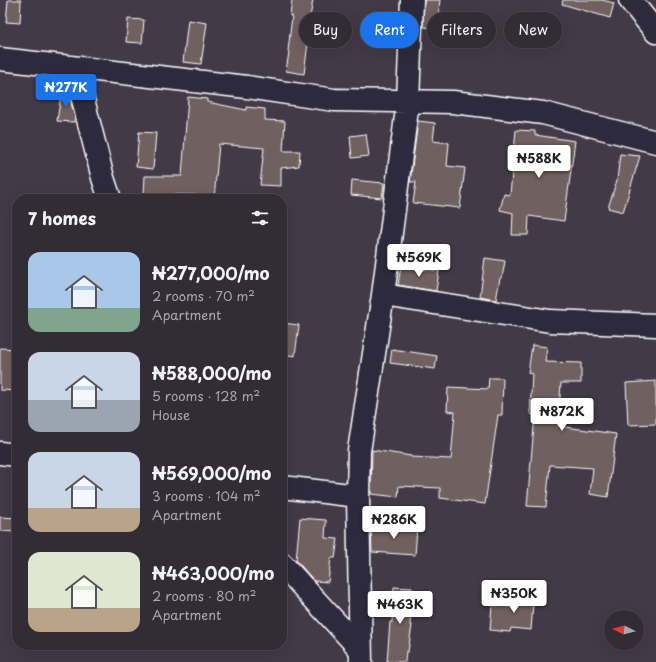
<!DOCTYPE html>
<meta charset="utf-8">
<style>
:root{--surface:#322c35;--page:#3a343d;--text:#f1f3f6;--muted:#a8a7ad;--line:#4d4850;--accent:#1a73e8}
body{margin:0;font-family:"Playpen Sans",sans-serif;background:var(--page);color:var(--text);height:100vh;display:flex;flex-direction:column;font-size:15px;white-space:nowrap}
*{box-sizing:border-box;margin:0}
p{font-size:13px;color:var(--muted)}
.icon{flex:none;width:22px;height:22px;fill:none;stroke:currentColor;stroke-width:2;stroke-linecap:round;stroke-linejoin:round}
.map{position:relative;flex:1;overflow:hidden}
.panel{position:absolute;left:12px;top:194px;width:275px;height:456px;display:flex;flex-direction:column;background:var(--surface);border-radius:16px;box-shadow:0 4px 16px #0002,0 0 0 1px var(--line)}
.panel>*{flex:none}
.hud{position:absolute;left:299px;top:12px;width:297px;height:36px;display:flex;gap:8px}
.needle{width:26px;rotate:276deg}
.buttons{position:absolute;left:604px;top:610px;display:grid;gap:8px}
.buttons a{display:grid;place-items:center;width:40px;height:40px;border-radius:50%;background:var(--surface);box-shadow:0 4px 16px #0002,0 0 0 1px var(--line);font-size:20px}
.price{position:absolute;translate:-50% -34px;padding:0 9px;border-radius:4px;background:#fff;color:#222;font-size:13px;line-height:26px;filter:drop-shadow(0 1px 2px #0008)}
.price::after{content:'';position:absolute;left:50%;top:24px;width:12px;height:9px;margin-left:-6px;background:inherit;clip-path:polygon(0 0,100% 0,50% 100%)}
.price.current{background:var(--accent);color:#fff}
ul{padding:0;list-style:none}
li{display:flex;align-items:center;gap:12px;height:100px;padding:0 16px}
li span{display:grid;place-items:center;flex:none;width:112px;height:80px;border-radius:12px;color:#555}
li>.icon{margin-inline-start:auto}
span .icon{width:48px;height:48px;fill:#fffc;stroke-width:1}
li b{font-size:17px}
h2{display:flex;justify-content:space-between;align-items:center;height:48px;padding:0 16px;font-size:17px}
.pill{padding:0 14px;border-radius:18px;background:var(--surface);box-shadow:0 4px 16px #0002,0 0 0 1px var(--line);font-size:14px;line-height:36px}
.pill.current{background:var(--accent);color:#fff}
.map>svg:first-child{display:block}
</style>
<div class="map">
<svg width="656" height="662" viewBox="0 0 656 662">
<rect width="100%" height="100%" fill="#423a47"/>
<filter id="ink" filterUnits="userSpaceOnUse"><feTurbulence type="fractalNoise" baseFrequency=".025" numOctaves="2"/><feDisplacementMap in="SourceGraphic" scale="8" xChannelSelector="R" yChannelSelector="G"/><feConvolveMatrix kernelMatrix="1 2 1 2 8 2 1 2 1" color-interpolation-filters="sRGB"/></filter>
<g filter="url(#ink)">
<path fill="#70615e" stroke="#fff" d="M8 0H21L20 23 6 22Z
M292 0H313L307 35H309L304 74 286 71 289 52 288 51 292 16H290Z
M424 0H440L437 28 423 27Z
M563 0H602L614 3 610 18 562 4Z
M128 19 144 20 142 43 126 42Z
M188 20 207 23 201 64 183 62Z
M62 88H67L75 117 74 122 57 121Z
M188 97 207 99V102L246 110V107L265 109V120L285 121 283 151H300L299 166 281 168V186L260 185 264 148 219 144 214 199H196V195L144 194 145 176H182Z
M418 121 435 123 433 141 449 143 447 166 465 168 460 208 413 203 416 182H410Z
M516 130 535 131V135L575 141 564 221 529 216 528 235H512L513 213 500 210 504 194 510 195Z
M139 132 156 133 153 169 136 167Z
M366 134 369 156 352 158 350 136Z
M620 154 640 156 623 212 608 208 617 180Z
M352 180 384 183 382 198 351 195Z
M485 258 505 261 502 278H500L496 300 480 297Z
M401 266 439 271 436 291 398 285Z
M282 323 299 325 295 356 282 354Z
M532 345 547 347 545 362 581 363V383H561L558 426 616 434 608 497 590 494 593 468 550 465 546 507 527 506 535 415 530 414 532 374 528 373Z
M0 348 17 349V391L0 390Z
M392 349 437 356 435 369 390 363Z
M489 378H503L502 415H498L485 504 440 498V488L399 486 398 497 371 494 372 450 411 456V457L451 459 455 412 447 411 448 387 488 389Z
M656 381V424L628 425 626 383Z
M0 517 17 518V532L0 531Z
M300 518 326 520 325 538 338 539 335 558H331L328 582 314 581 296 560Z
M371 525 417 528 415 555 372 552Z
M394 587 412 588 410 625H412L408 652 406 651 405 662H387L390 622H392Z
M520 590 534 591 531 630 511 628 510 632 490 630 492 605 518 607Z"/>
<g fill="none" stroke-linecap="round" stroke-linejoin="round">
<defs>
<path id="minor" d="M630 0 656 32
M0 59 247 87 334 100 453 102 543 113 656 142
M75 68 103 178 110 199
M383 295 550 321 656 325
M0 453 17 455
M282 487 358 496
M282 564 360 649
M361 662 358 496 359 451 383 295 408 101 412 0"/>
</defs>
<use href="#minor" stroke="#fff" stroke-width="25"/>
<use href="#minor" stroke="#2f2a3d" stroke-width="22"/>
</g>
</g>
</svg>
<div class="buttons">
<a><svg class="needle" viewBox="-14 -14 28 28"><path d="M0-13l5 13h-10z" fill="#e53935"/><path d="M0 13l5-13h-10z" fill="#a8a7ad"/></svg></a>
</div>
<b class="price current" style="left:66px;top:108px">₦277K</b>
<b class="price" style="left:539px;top:179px">₦588K</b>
<b class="price" style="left:419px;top:278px">₦569K</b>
<b class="price" style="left:562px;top:432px">₦872K</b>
<b class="price" style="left:394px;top:540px">₦286K</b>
<b class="price" style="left:514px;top:614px">₦350K</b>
<b class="price" style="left:400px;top:625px">₦463K</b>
<div class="hud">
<a class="pill">Buy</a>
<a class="pill current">Rent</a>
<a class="pill">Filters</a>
<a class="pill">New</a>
</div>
<section class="panel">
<h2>7 homes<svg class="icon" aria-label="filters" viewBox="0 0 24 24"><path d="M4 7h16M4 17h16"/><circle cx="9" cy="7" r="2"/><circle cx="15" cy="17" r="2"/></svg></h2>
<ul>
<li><span style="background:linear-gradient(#a9c7e8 70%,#7fa58c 0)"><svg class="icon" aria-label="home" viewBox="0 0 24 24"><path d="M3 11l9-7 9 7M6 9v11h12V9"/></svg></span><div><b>₦277,000/mo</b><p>2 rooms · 70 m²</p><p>Apartment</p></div></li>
<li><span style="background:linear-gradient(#c9d6e8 60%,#9aa5b1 0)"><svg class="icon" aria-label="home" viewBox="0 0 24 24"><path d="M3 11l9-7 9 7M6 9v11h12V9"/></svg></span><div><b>₦588,000/mo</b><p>5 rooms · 128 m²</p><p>House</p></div></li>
<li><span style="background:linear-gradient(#c9d6e8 70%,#b9a48a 0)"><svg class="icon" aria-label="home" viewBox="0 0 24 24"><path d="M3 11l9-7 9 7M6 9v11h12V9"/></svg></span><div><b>₦569,000/mo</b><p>3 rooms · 104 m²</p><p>Apartment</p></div></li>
<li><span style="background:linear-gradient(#dfe7d0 70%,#b9a48a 0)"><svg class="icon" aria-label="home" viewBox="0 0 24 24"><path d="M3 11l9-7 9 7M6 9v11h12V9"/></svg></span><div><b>₦463,000/mo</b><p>2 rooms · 80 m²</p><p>Apartment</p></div></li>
</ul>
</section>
</div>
